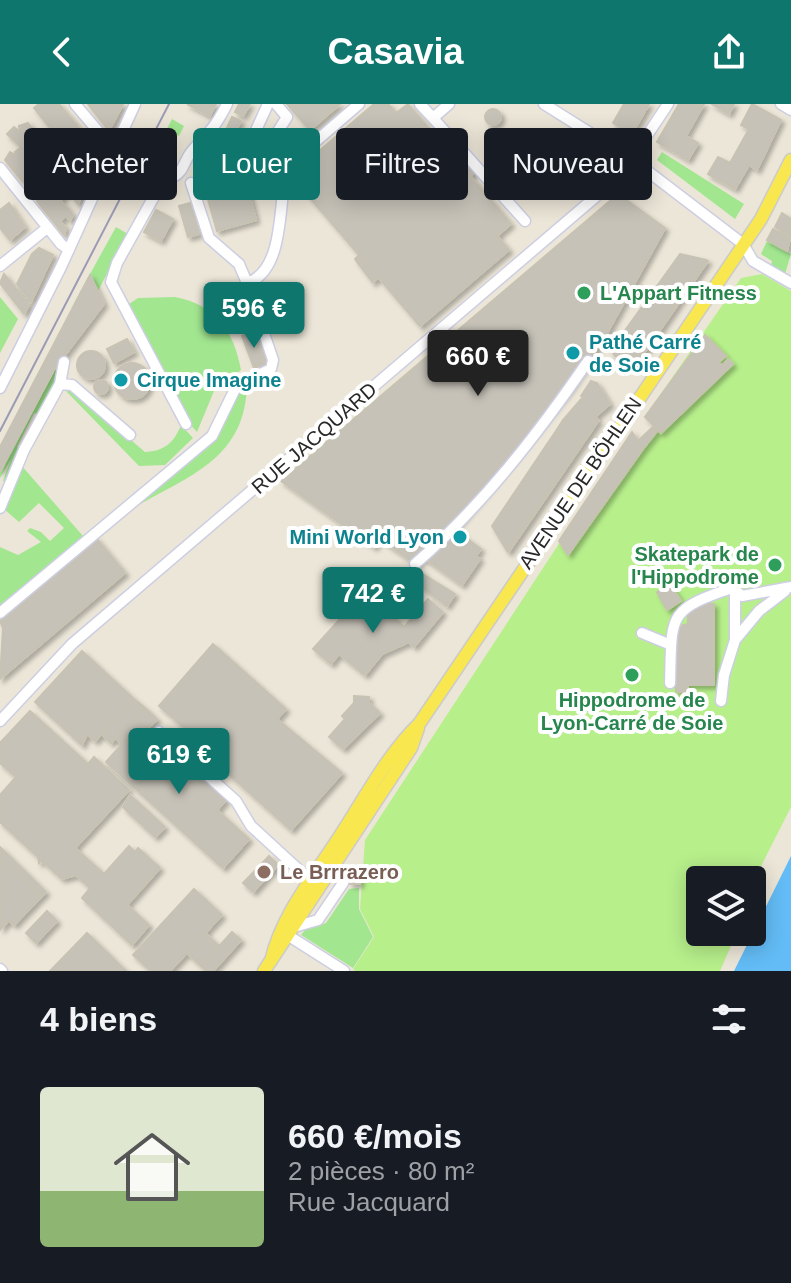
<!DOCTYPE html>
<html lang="fr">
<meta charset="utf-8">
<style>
:root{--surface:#171b24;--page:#20242c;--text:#f1f3f6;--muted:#9ea1a6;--line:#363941;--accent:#0f766e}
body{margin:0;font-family:Helvetica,sans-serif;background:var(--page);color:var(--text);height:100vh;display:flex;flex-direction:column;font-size:30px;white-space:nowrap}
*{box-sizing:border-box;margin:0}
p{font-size:26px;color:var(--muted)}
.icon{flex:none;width:44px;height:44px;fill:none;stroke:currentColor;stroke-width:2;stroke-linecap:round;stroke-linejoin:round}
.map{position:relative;height:867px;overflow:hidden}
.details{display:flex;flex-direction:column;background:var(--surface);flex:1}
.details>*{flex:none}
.top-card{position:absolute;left:24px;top:24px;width:744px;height:72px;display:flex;gap:16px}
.tools{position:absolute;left:686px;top:762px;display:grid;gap:16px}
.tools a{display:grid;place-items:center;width:80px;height:80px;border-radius:8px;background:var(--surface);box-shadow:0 4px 20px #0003;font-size:40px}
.price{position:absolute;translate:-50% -68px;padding:0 18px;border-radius:8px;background:var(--accent);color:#fff;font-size:26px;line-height:52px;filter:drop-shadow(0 2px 4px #0008)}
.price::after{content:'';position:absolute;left:50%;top:48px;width:24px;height:18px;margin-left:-12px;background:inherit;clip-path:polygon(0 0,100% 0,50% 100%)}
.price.on{background:#222;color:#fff}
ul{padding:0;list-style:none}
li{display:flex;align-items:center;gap:24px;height:200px;padding:0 40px}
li+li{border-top:2px solid var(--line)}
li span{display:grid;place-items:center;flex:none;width:224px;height:160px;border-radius:8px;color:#555}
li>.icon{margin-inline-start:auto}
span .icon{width:96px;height:96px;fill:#fffc;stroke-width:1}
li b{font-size:34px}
h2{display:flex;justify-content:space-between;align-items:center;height:96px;padding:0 40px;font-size:34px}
.pill{padding:0 28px;border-radius:8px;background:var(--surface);box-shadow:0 4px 20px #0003;font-size:28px;line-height:72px}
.pill.on{background:var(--accent);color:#fff}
header{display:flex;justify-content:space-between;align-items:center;height:104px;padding:0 40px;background:var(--accent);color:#fff;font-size:36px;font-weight:700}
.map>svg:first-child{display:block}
</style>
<header><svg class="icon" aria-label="back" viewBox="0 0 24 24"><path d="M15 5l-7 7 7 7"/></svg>Casavia<svg class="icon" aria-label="share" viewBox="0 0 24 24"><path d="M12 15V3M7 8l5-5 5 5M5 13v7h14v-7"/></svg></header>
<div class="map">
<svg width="791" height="867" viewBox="0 0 791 867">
<defs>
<filter id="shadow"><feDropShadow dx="3.5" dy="3.5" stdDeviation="2" flood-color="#0004"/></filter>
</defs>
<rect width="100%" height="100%" fill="#ece6d8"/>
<path fill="#a2e690" d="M172 15 184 22 179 32 171 29 169 34 176 38 164 63 150 58Z
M662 48 744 100 735 115 657 56Z
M116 123 128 130 98 187 90 172 69 208Z
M767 137 791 150 785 170 771 163 772 157 761 150Z
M0 193 18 215 0 249Z
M175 193C216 201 234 227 241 266L214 287 197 328 187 317 123 204 138 194Z
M62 254 60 269 39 311 34 309 17 343 21 345 9 380 3 377 11 355 0 374V368Z
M247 279C246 353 193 370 137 402L218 333 236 290Z
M72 286 145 348C164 347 174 339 181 321L193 334 165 361 139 362 66 287Z
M21 361 83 432 0 502V443L18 451 41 438 27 427 30 424 41 428 50 437 64 424 39 399 19 418 4 405Z
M359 784V805L373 833 353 864 301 831 305 826 326 819 349 785Z"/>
<path fill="#b7ef8b" d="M762 170 791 187V703L752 780V776H700V828H737L720 867H355L353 865 374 833 360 805 365 736 632 328 638 337 653 322 645 313 741 174Z"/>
<path fill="#63bcf6" d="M791 752V867H734Z"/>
<path fill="#c6c2b8" stroke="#c7c2b2" stroke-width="2" filter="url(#shadow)" d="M39 0H59L98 47 87 70 34 4Z
M88 0H123L109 27Z
M187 0H216L210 12Z
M239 0H250L243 12 235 8Z
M287 0H340L310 26Z
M374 0H388L396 9 408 0 432 29 437 25 475 68 470 72 511 120 497 132 509 146 420 222 305 88 319 76 305 59Z
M624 0H649L632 30 613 19Z
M679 0H704L686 32 698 39 688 56 657 38Z
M712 0H734L729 10Z
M752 0 781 16 757 66 749 61 735 85 708 70 718 53 730 59 749 25 741 21Z
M485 13a8 8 0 1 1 16 0a8 8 0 1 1-16 0Z
M232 13 241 17 232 34 224 30Z
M28 19 43 38 42 45 30 54 39 61 38 68 23 78 5 56 10 48 17 52 15 48 21 43 7 30 14 23 20 28 19 22Z
M527 39a8 8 0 1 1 16 0a8 8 0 1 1-16 0Z
M236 42 256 116 217 127 196 53Z
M56 56 83 89 78 100 69 88 60 96 73 111 70 117 66 112 60 117 66 124 64 131 37 97 53 84 43 73Z
M570 67a10 10 0 1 1 20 0a10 10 0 1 1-20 0Z
M618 90 665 124 606 231 570 284 454 425 481 445 476 452 480 455 462 481 424 454 417 461 380 435 374 443 281 377Z
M9 99 25 123 10 136 0 124V106Z
M190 99 199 130 188 133 179 102Z
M156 106 173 115 161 137 144 128Z
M782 109 791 115 790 131 775 123Z
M773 125 790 134 787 147 767 136Z
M39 144 53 151 31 198 17 180 32 150Z
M680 150 706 156 638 258 615 252 611 246Z
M359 151 378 173 373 179 355 155Z
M706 156 708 157 638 258 643 249Z
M4 170 29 201 24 210 0 179Z
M90 171 104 200 53 267 0 368V343Z
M253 227 266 259 254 264 242 232Z
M705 231 726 252 718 259 723 261 728 255 733 260 661 329 645 313Z
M127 235 134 248 114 259 107 245Z
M77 261a14 14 0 1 1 28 0a14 14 0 1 1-28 0Z
M114 277a18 18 0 1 1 36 0a18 18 0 1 1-36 0Z
M94 283a7 7 0 1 1 14 0a7 7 0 1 1-14 0Z
M591 277 597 279 610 300 595 313 598 316 579 341 563 316 583 293 581 292Z
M563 316 579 341 599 316 508 449 575 349 556 327Z
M654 322 658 326 643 345 638 337Z
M556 327 575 349 507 447 492 422Z
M632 328 643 345 568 451 559 437Z
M96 434 125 469 0 575 3 524 0 517Z
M413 464 455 490 447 502 408 472Z
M670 480 681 497 667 506 657 488Z
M358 495 380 514 386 507 404 523 428 495 443 508 414 543 409 538 382 550 365 571 339 550 331 560 313 545Z
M703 500H714V581H688V588H676V523L688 520V507Z
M213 540 286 605 277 615 342 669 291 726 191 636 194 632 159 602Z
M82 547 134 595 95 637 87 630 82 641 35 598Z
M354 592 369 593V599L380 609 343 645 329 633 345 615 342 612 354 599Z
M134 595 144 603 111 639 101 630Z
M144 603 157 615 148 625 141 619 122 640 115 634Z
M30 607 88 660 94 653 129 686 75 744 104 770 129 742 135 748 138 744 160 764 127 801 149 821 132 841 82 794 90 784 76 771 62 775 41 756 39 759 38 753 0 718V691L16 673 0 659V639Z
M141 619 156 632 147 642 164 658 173 648 226 696 217 706 249 735 223 764 106 658Z
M130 691 165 723 155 733 123 703Z
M0 743 46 788 41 793 0 754Z
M269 752 278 761 253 788 243 779Z
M0 754 41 793 14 821 9 816 1 825Z
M351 765 361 766 360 780H350Z
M194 785 222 811 170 867H151L133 851Z
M47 807 57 817 36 839 26 829Z
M232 828 241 836 213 867H206L201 862Z
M87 829 126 867H50Z
M205 829 219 842 201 862 187 849Z"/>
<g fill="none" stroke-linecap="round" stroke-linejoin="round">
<defs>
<path id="minor" d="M75 0 113 45 173 73C184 68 184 56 192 47 209 27 214 26 227 0
M268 0 246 48 256 54 286 41 298 51
M420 0 433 14 449 0
M544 0 633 56 743 140 753 157 791 179
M781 0 791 6
M433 14 525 117
M263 51 287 13 276 0
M0 64 61 140 69 146
M166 71 117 159 111 178 186 320
M191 79 209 134 239 160 247 179
M0 162 47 124
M60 280 72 281 130 331
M0 284 61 163 135 0
M0 404 24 346 60 280 64 258
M415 460C482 402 538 330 588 257L593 260
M0 509 212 332 237 281 271 265 273 256 247 179C285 167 279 98 286 63L359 0
M642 529 671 541
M735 536 759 507 785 487
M670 579C672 512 666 506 732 484L742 492 791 483
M721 597 724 571 735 536V488
M0 617 72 540 620 72 668 0
M159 628 236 697 251 722 311 777
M294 823 318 816 343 779 334 762
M289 832 344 867
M0 865 2 867"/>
<path id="major" d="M271 857C282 810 315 771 340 732 365 694 387 651 419 620L761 115 791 56
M264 867 411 644 418 624"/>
</defs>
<use href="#minor" stroke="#cdcee2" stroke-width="13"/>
<use href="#major" stroke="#cbcbcb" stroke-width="15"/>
<use href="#minor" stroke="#fff" stroke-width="10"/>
<use href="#major" stroke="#f9e74f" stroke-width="12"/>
<path stroke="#9b9bb4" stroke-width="2" d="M0 327 169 0"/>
</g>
<g fill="#2e9e5b" stroke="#fff" stroke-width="3">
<circle cx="584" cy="189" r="8"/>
<circle cx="775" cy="461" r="8"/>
<circle cx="632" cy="571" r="8"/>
</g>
<g fill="#0f9aa8" stroke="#fff" stroke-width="3">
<circle cx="573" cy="249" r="8"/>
<circle cx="121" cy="276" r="8"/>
<circle cx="460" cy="433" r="8"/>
</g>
<circle fill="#8d6e63" stroke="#fff" stroke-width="3" cx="264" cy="768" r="8"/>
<g text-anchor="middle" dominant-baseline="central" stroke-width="8" stroke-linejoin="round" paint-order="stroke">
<g font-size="20" font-weight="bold" fill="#27864d" stroke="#fff" text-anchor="start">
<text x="600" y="189">L'Appart Fitness</text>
<text x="759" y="450" text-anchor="end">Skatepark de<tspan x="759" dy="23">l'Hippodrome</tspan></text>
<text x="632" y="596" text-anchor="middle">Hippodrome de<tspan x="632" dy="23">Lyon-Carré de Soie</tspan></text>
</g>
<g font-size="20" font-weight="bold" fill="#0d838f" stroke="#fff" text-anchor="start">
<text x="589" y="238">Pathé Carré<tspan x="589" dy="23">de Soie</tspan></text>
<text x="137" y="276">Cirque Imagine</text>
<text x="444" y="433" text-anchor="end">Mini World Lyon</text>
</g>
<g font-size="20" fill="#282828" stroke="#fff">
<text transform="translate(314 334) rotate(-41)">RUE JACQUARD</text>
<text transform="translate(580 379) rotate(-56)">AVENUE DE BÖHLEN</text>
</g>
<g font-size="20" font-weight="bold" fill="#785e54" stroke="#fff" text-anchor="start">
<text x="280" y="768">Le Brrrazero</text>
</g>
</g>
</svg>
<div class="tools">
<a><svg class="icon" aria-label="layers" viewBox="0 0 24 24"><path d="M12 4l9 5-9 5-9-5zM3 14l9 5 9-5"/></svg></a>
</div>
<b class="price" style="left:254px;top:246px">596 €</b>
<b class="price on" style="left:478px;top:294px">660 €</b>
<b class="price" style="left:373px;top:531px">742 €</b>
<b class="price" style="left:179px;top:692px">619 €</b>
<div class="top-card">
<a class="pill">Acheter</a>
<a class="pill on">Louer</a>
<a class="pill">Filtres</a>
<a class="pill">Nouveau</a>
</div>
</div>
<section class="details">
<h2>4 biens<svg class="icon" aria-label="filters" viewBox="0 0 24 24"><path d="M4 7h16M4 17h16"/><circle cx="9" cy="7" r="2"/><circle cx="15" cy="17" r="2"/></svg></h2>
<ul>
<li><span style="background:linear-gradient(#dfe7d0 65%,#8fb573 0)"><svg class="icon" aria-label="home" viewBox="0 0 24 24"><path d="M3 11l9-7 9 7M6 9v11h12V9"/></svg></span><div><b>660 €/mois</b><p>2 pièces · 80 m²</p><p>Rue Jacquard</p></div></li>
</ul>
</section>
